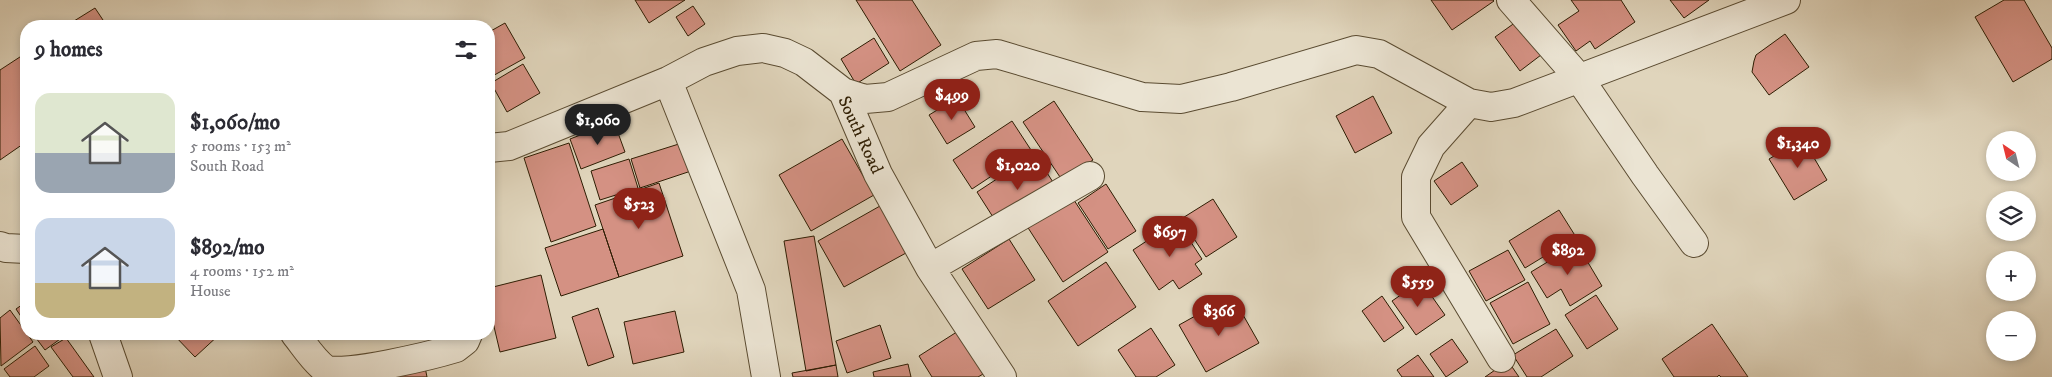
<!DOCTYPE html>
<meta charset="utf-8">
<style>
:root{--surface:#fff;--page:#f7f7f7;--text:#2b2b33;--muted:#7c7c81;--accent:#8f2418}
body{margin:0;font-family:"IM FELL DW Pica",serif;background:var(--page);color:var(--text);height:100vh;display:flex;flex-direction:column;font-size:19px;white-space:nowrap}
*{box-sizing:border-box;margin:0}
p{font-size:16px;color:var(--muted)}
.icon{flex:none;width:28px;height:28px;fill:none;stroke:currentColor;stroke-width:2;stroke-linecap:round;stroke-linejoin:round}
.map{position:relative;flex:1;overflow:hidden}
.side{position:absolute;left:20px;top:20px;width:475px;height:320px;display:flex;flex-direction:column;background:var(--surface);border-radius:20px;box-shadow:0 2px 8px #0003}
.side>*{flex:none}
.needle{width:32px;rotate:325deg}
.controls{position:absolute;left:1986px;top:131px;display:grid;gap:10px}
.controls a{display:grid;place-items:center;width:50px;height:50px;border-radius:50%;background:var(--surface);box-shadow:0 2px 8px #0003;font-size:25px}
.price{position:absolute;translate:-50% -42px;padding:0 11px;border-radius:18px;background:var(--accent);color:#fff;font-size:16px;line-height:32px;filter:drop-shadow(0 1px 2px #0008)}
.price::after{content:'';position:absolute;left:50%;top:30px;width:15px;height:11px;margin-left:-8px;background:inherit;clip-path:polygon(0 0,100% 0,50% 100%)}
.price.active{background:#222;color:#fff}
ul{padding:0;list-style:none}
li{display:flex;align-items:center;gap:15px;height:125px;padding:0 15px}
li span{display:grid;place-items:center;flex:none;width:140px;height:100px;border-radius:15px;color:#555}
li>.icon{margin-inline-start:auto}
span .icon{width:60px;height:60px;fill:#fffc;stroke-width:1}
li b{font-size:21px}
h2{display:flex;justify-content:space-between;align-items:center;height:60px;padding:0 15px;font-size:21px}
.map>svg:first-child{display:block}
</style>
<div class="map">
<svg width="2052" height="377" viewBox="0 0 2052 377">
<rect width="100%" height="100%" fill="#e0d5bc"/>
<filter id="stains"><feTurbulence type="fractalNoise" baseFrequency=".004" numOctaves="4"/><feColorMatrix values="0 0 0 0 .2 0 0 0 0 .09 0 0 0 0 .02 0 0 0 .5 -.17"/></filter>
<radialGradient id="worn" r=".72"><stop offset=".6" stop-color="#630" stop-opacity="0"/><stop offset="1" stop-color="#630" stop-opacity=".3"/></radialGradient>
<path fill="#d49183" stroke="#2e1d03" d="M635 0H685L649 23Z
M856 0H912L941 45 900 71Z
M1431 0H1493L1494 1 1452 30Z
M1571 0H1621L1635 22 1595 49 1590 41 1576 51 1558 25 1579 11Z
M1670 0H1709L1684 18Z
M2004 0H2024L2052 48V59L2013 82 1975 17Z
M693 6 705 24 688 36 676 17Z
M95 8 107 26H66Z
M1516 22 1541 55 1520 71 1495 37Z
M505 23 525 58 489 78V32Z
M1785 34 1809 67 1769 95 1752 72 1754 61 1756 55Z
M874 38 889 63 856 84 841 59Z
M26 53V142L0 160V70Z
M523 64 540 93 507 112 491 83Z
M1373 96 1392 133 1355 153 1336 116Z
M957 98 975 127 947 144 929 115Z
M1054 101 1093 160 1062 180 1023 122Z
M1012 121 1031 150 972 189 953 160Z
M614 122 625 152 581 169 570 139Z
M842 139 874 195 811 231 779 175Z
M1803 139 1827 180 1794 200 1769 159Z
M569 143 596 226 551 242 524 158Z
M682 143 691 171 640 188 631 159Z
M1035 154 1058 190 1000 228 977 192Z
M629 159 638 188 600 200 591 171Z
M1462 162 1478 186 1451 205 1434 181Z
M659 183 683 256 619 277 595 205Z
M1106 184 1136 231 1108 249 1078 203Z
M1068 191 1108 252 1063 282 1023 220Z
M1213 199 1237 237 1206 257 1181 219Z
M880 206 906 253 844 287 818 241Z
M1559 210 1576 237 1525 268 1509 241Z
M1177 221 1202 259 1195 264 1202 274 1179 289 1173 280 1159 290 1133 250Z
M603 229 619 277 561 296 545 248Z
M814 236 836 365 806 371 784 241Z
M1009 239 1035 280 988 309 962 269Z
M1577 244 1602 286 1570 306 1561 289 1547 298 1531 272Z
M1508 250 1525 280 1486 301 1469 271Z
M1106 262 1136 307 1078 346 1048 301Z
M541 275 556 338 500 352 491 314 489 315V288Z
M1421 281 1445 315 1416 335 1392 301Z
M1528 282 1550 324 1513 344 1490 303Z
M1596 295 1618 329 1587 349 1565 315Z
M1382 296 1404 328 1384 342 1362 311Z
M26 302V324L16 309Z
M1238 306 1259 343 1206 372 1179 325 1206 310 1213 321Z
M598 308 614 357 588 366 572 317Z
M10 310 33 342 1 366 0 318Z
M675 311 684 352 633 364 624 322Z
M1712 324 1748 377H1721L1719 375 1717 377H1674L1662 359Z
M880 325 891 358 847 373 836 341Z
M963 328 990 370 978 377H932L919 356Z
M1151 328 1175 365 1156 377H1136L1118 350Z
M1556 329 1573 356 1541 377H1527L1513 355Z
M33 334H67L45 350Z
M173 334H220L195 357Z
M66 338 94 377H73L51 347Z
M1452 339 1468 362 1446 377 1430 354Z
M35 346 49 366 34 377H10L4 369Z
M1418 355 1434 377H1402L1397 370Z
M1508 361 1519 377H1485Z
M908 364 911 377H874L873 372Z
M836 365 838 377H793L792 373Z
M425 367 427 377H385Z"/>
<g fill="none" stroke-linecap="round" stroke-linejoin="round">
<defs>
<path id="minor" d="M1511 0 1579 78 1645 175 1694 243
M668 81 751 290 766 377
M843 92 865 99 888 97 976 56 997 54 1142 97 1181 99 1231 87 1356 50 1379 54 1469 103 1491 107 1514 103 1786 0
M1469 103 1431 146 1416 177V217L1501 358
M489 148 509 146 668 81 704 62 737 51 763 48 785 53 804 62 843 92 878 174 930 268 1002 377
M0 246 6 248 26 249
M930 268 1090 176
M103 334 118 377
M295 334C304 345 313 360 325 369 343 377 433 355 456 348L465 341 468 334"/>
</defs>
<use href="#minor" stroke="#5a4b31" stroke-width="30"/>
<use href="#minor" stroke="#ebe4d3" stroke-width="28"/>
</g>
<g text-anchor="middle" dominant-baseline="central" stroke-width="5" stroke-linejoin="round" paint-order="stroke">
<g font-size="18" fill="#2e1d03" stroke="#ebe4d3">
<text transform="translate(860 135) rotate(65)">South Road</text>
</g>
</g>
<rect width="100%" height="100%" filter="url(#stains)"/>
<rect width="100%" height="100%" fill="url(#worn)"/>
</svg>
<div class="controls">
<a><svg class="needle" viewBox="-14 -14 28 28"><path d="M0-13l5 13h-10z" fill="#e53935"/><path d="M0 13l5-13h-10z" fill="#7c7c81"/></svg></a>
<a><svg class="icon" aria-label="layers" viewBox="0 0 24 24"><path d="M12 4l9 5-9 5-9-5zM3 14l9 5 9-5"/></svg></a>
<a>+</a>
<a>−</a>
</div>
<b class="price" style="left:952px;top:121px">$499</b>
<b class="price active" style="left:598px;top:146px">$1,060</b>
<b class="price" style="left:1798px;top:169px">$1,340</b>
<b class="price" style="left:1018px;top:191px">$1,020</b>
<b class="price" style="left:639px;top:230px">$523</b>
<b class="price" style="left:1170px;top:258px">$697</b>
<b class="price" style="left:1568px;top:276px">$892</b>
<b class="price" style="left:1418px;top:308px">$559</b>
<b class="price" style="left:1219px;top:337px">$366</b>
<section class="side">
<h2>9 homes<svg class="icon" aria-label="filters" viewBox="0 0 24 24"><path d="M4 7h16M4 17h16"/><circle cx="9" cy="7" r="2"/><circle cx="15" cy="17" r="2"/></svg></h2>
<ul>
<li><span style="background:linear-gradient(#dfe7d0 60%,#9aa5b1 0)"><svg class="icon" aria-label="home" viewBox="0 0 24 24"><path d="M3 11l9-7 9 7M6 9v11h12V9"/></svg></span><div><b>$1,060/mo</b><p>5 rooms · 153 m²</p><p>South Road</p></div></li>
<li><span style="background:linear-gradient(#c9d6e8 65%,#c2b280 0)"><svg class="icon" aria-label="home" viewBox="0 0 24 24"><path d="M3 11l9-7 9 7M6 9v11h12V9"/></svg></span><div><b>$892/mo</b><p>4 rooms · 152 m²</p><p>House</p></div></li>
</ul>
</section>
</div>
